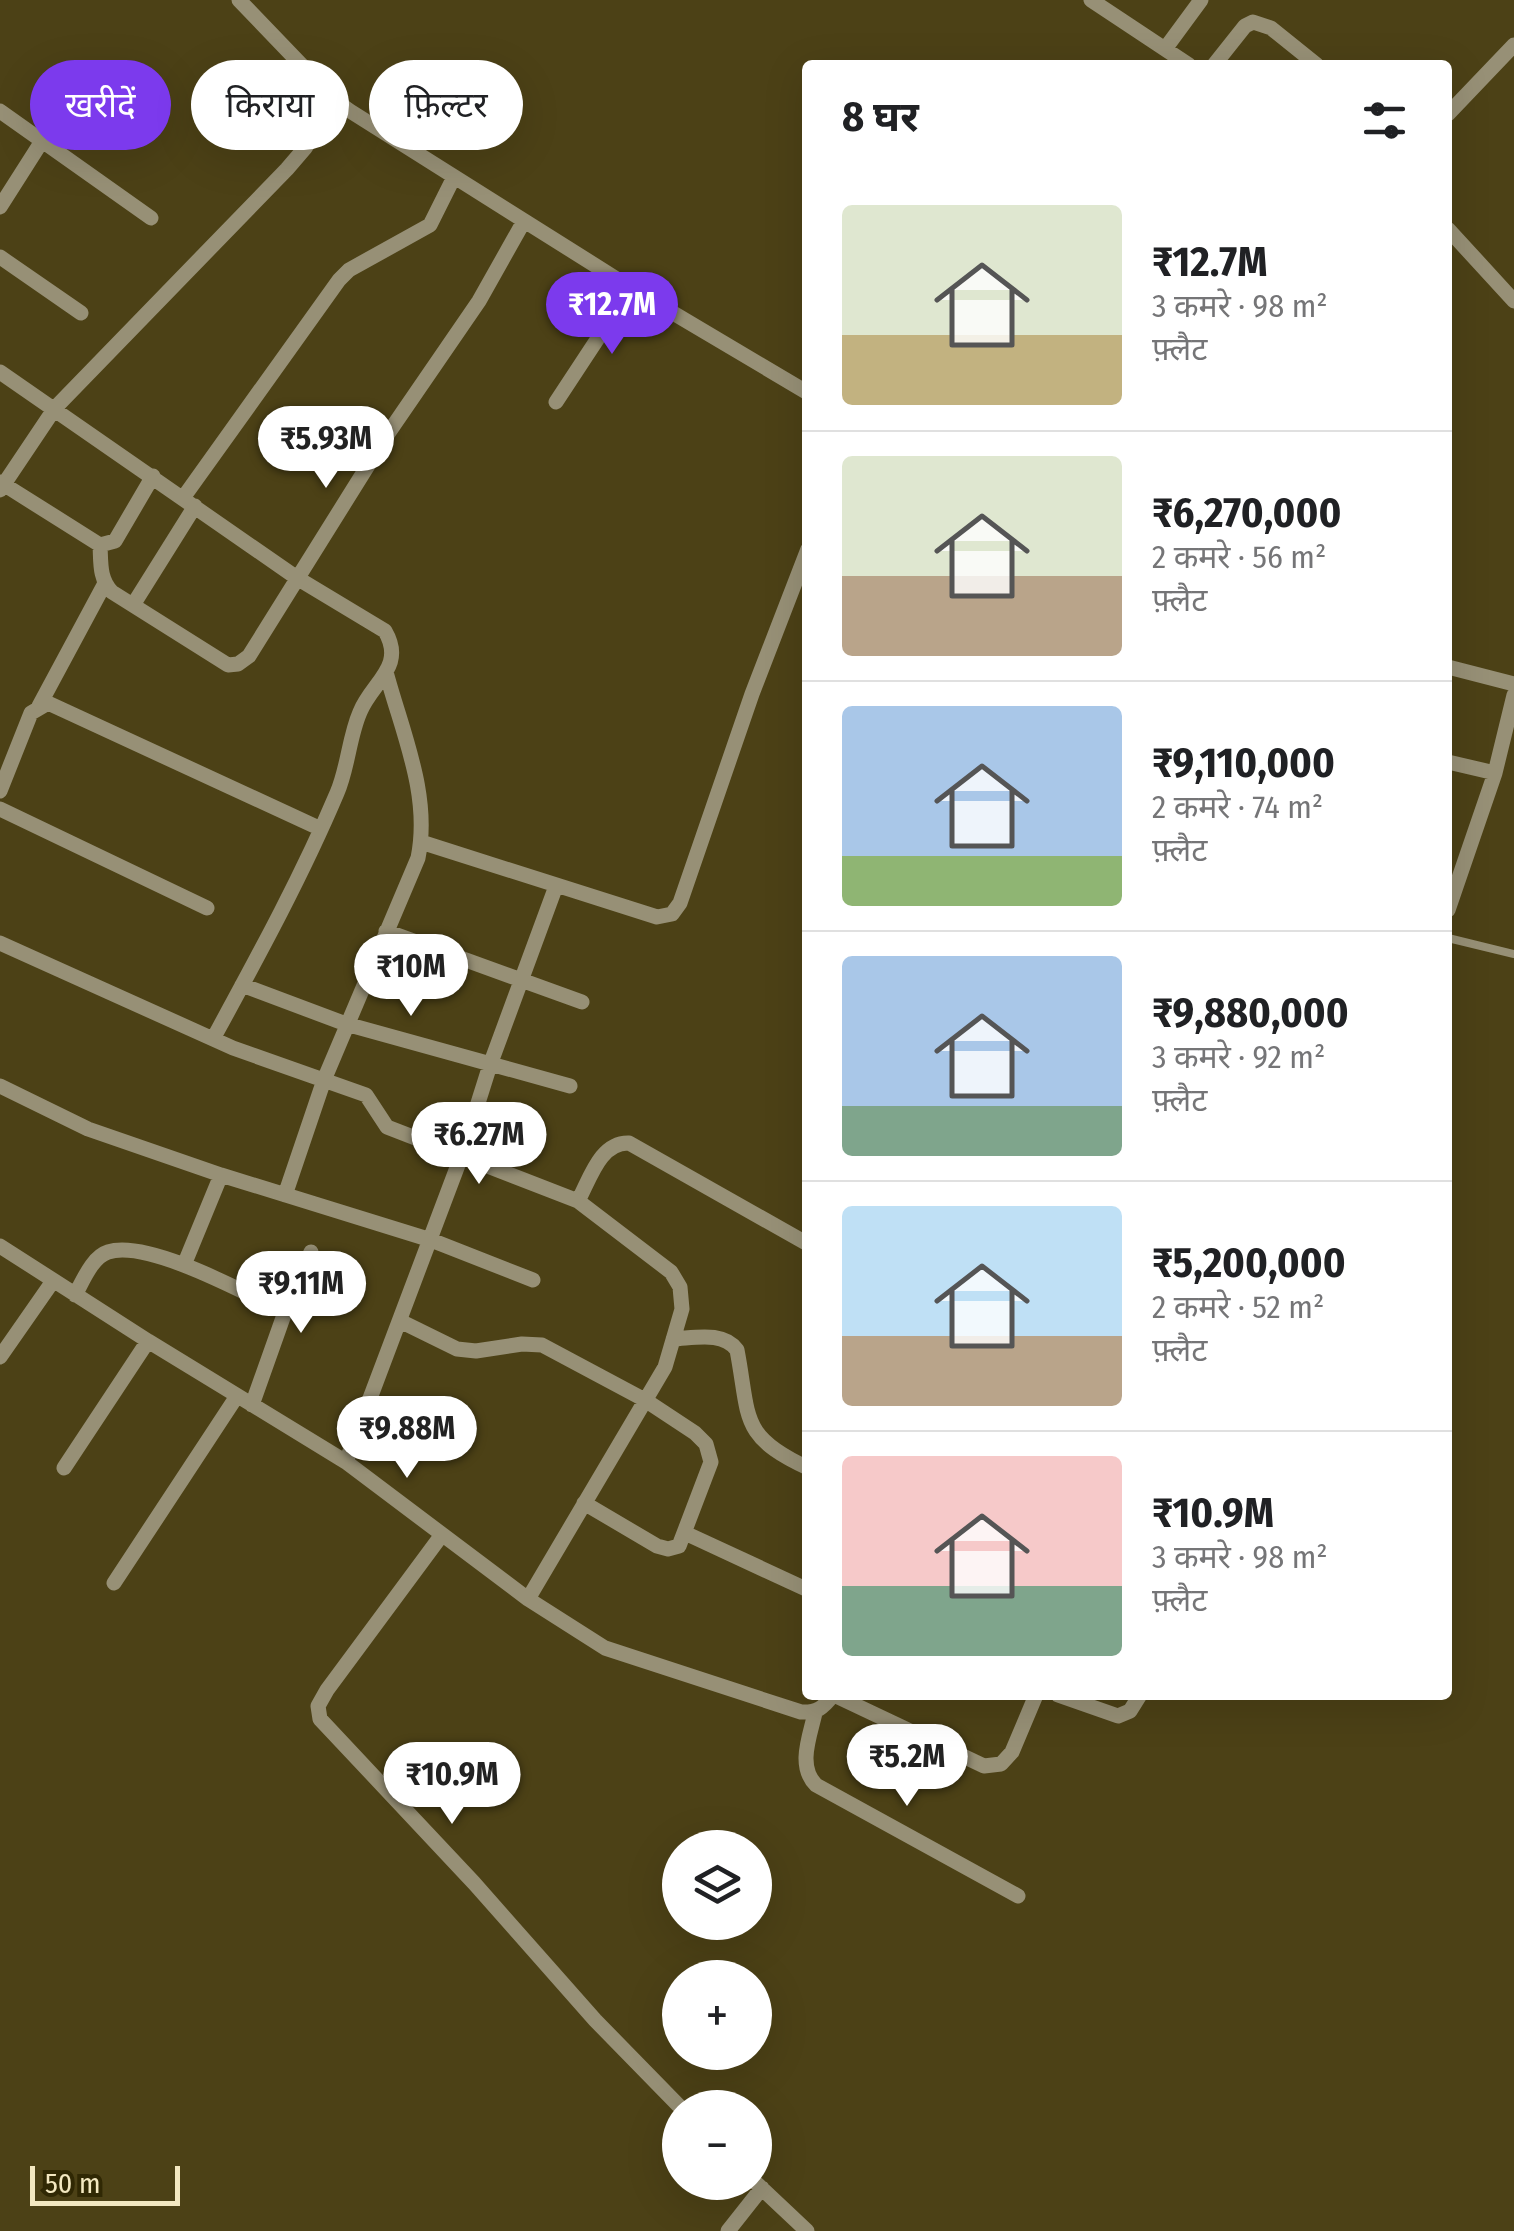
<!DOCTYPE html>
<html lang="hi">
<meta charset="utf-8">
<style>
:root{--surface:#fff;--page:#f6f6f6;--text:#202124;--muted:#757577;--line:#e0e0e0;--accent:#7c3aed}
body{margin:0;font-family:"Fira Sans Condensed","Noto Sans Devanagari",sans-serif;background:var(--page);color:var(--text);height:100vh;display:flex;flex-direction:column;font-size:38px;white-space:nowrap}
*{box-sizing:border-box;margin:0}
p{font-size:32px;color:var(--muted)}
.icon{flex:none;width:55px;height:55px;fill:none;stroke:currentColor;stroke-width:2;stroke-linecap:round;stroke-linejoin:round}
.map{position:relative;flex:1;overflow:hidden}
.side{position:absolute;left:802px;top:60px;width:650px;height:1640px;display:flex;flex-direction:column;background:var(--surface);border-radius:10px;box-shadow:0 10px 40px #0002}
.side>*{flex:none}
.guide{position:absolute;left:30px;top:60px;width:622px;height:90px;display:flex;gap:20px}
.tools{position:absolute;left:662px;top:1830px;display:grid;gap:20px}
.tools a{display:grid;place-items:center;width:110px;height:110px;border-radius:50%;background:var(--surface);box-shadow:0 10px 40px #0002;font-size:50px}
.scale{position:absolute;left:30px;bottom:25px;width:150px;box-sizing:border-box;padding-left:10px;border:5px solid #f3e8c1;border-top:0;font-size:28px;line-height:35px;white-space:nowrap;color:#f3e8c1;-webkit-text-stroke:8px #302804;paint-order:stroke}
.price{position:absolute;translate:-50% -85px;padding:0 22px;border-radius:35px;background:#fff;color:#222;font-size:32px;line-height:65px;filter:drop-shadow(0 2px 5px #0008)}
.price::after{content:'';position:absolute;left:50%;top:60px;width:30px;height:22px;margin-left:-15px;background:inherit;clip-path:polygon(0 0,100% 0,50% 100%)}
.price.current{background:var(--accent);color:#fff}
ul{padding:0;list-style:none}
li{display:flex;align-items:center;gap:30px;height:250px;padding:0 40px}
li+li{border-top:2px solid var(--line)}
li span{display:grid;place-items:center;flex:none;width:280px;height:200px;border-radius:10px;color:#555}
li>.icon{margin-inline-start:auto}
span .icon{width:120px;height:120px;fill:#fffc;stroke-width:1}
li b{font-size:42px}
h2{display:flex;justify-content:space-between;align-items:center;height:120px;padding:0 40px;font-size:42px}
.pill{padding:0 35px;border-radius:45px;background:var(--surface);box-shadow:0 10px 40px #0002;font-size:35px;line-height:90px}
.pill.current{background:var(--accent);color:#fff}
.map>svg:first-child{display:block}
</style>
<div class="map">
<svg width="1514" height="2231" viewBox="0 0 1514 2231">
<rect width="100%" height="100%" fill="#4c4116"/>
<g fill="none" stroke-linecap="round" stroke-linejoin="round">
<path stroke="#979076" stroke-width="8" d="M1448 938 1514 954"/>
<path stroke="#979076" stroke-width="15" d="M239 0 336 101 350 111 631 288 808 393
M1091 0 1189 65
M1165 49 1201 0
M1214 65 1245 26 1253 22 1271 28 1317 65
M0 111 151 218
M1448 114 1514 45
M0 207 42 141
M1448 229 1514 301
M0 257 81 313
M0 372 297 578 385 631C406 667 372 682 360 712 349 737 348 768 337 793 301 878 257 958 213 1039
M556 402 631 288
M0 482 100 545 115 541 153 476
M0 490 55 408 287 169 305 148 336 101
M183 498 339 280 349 270 430 225 454 177
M100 545C101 562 99 579 112 592L228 665 238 664 249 656 387 435 479 301 524 221
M133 605 195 506
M1448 667 1514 684
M39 706 104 585
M1448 762 1495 773
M0 791 31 713 48 703 321 829
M0 809 207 908
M421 842 657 917 672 914 680 903 752 694 808 549
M1448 910 1495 773 1514 695
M386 931 582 1002
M0 943 233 1048 366 1095 387 1127 578 1201 671 1272 680 1287 682 1309 665 1367 528 1599
M242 985 346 1024 570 1086
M0 1086 88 1129 221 1175 431 1240 533 1280
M285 1195 324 1080 418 858C431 795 402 732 386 672
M578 1201C590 1179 600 1142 629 1143L806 1243
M0 1246 148 1341 346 1462 528 1599 605 1648 801 1712C817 1713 823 1708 833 1695
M184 1265 221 1175
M75 1295C83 1281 92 1257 108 1252 148 1239 247 1294 285 1312
M400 1321 457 1349 476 1351 522 1344 542 1345 645 1400 695 1433 706 1444 711 1462 679 1546 668 1549 657 1546 584 1503
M673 1339C695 1338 723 1331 737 1350 750 1418 739 1436 808 1468
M0 1357 53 1281
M252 1405 285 1312 311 1252
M346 1462 461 1157 490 1065 556 886
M64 1468 148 1341
M685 1533 808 1590
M441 1536 327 1690 318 1706 320 1719 474 1883 595 2020 681 2108
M114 1583 237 1396
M834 1695 984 1766 1001 1764 1012 1752 1036 1695
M1058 1695 1118 1716 1130 1711 1140 1695
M815 1713C810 1736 797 1766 816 1785L1018 1896
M755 2182 807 2231
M728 2231 762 2188"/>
</g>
</svg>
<div class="tools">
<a><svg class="icon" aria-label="layers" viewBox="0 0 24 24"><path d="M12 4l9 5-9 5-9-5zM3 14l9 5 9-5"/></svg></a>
<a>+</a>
<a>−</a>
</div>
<div class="scale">50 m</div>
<b class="price current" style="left:612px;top:357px">₹12.7M</b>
<b class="price" style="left:326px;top:491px">₹5.93M</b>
<b class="price" style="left:411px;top:1019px">₹10M</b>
<b class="price" style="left:479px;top:1187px">₹6.27M</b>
<b class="price" style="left:301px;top:1336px">₹9.11M</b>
<b class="price" style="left:407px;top:1481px">₹9.88M</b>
<b class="price" style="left:907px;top:1809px">₹5.2M</b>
<b class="price" style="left:452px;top:1827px">₹10.9M</b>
<div class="guide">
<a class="pill current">खरीदें</a>
<a class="pill">किराया</a>
<a class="pill">फ़िल्टर</a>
</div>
<section class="side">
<h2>8 घर<svg class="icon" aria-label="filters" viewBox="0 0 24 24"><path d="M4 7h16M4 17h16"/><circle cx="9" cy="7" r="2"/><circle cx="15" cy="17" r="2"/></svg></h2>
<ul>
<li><span style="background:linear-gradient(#dfe7d0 65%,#c2b280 0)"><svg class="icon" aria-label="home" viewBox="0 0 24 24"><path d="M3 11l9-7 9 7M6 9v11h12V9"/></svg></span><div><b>₹12.7M</b><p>3 कमरे · 98 m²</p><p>फ़्लैट</p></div></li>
<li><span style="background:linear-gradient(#dfe7d0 60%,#b9a48a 0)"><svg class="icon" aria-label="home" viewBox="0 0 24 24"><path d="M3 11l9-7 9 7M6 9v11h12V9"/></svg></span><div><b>₹6,270,000</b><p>2 कमरे · 56 m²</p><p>फ़्लैट</p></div></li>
<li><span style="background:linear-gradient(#a9c7e8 75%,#8fb573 0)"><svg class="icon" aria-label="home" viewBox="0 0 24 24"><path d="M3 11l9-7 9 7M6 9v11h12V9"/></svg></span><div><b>₹9,110,000</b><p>2 कमरे · 74 m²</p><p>फ़्लैट</p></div></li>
<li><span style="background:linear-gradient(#a9c7e8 75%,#7fa58c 0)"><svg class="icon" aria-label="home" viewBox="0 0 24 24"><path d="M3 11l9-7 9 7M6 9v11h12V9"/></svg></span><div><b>₹9,880,000</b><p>3 कमरे · 92 m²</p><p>फ़्लैट</p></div></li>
<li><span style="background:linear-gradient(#bfe0f5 65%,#b9a48a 0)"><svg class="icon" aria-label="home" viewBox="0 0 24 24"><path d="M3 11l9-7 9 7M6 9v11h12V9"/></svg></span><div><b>₹5,200,000</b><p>2 कमरे · 52 m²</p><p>फ़्लैट</p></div></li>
<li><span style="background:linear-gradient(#f6c9c9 65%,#7fa58c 0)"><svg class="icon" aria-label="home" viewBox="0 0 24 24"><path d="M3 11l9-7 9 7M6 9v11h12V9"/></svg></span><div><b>₹10.9M</b><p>3 कमरे · 98 m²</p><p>फ़्लैट</p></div></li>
</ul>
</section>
</div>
